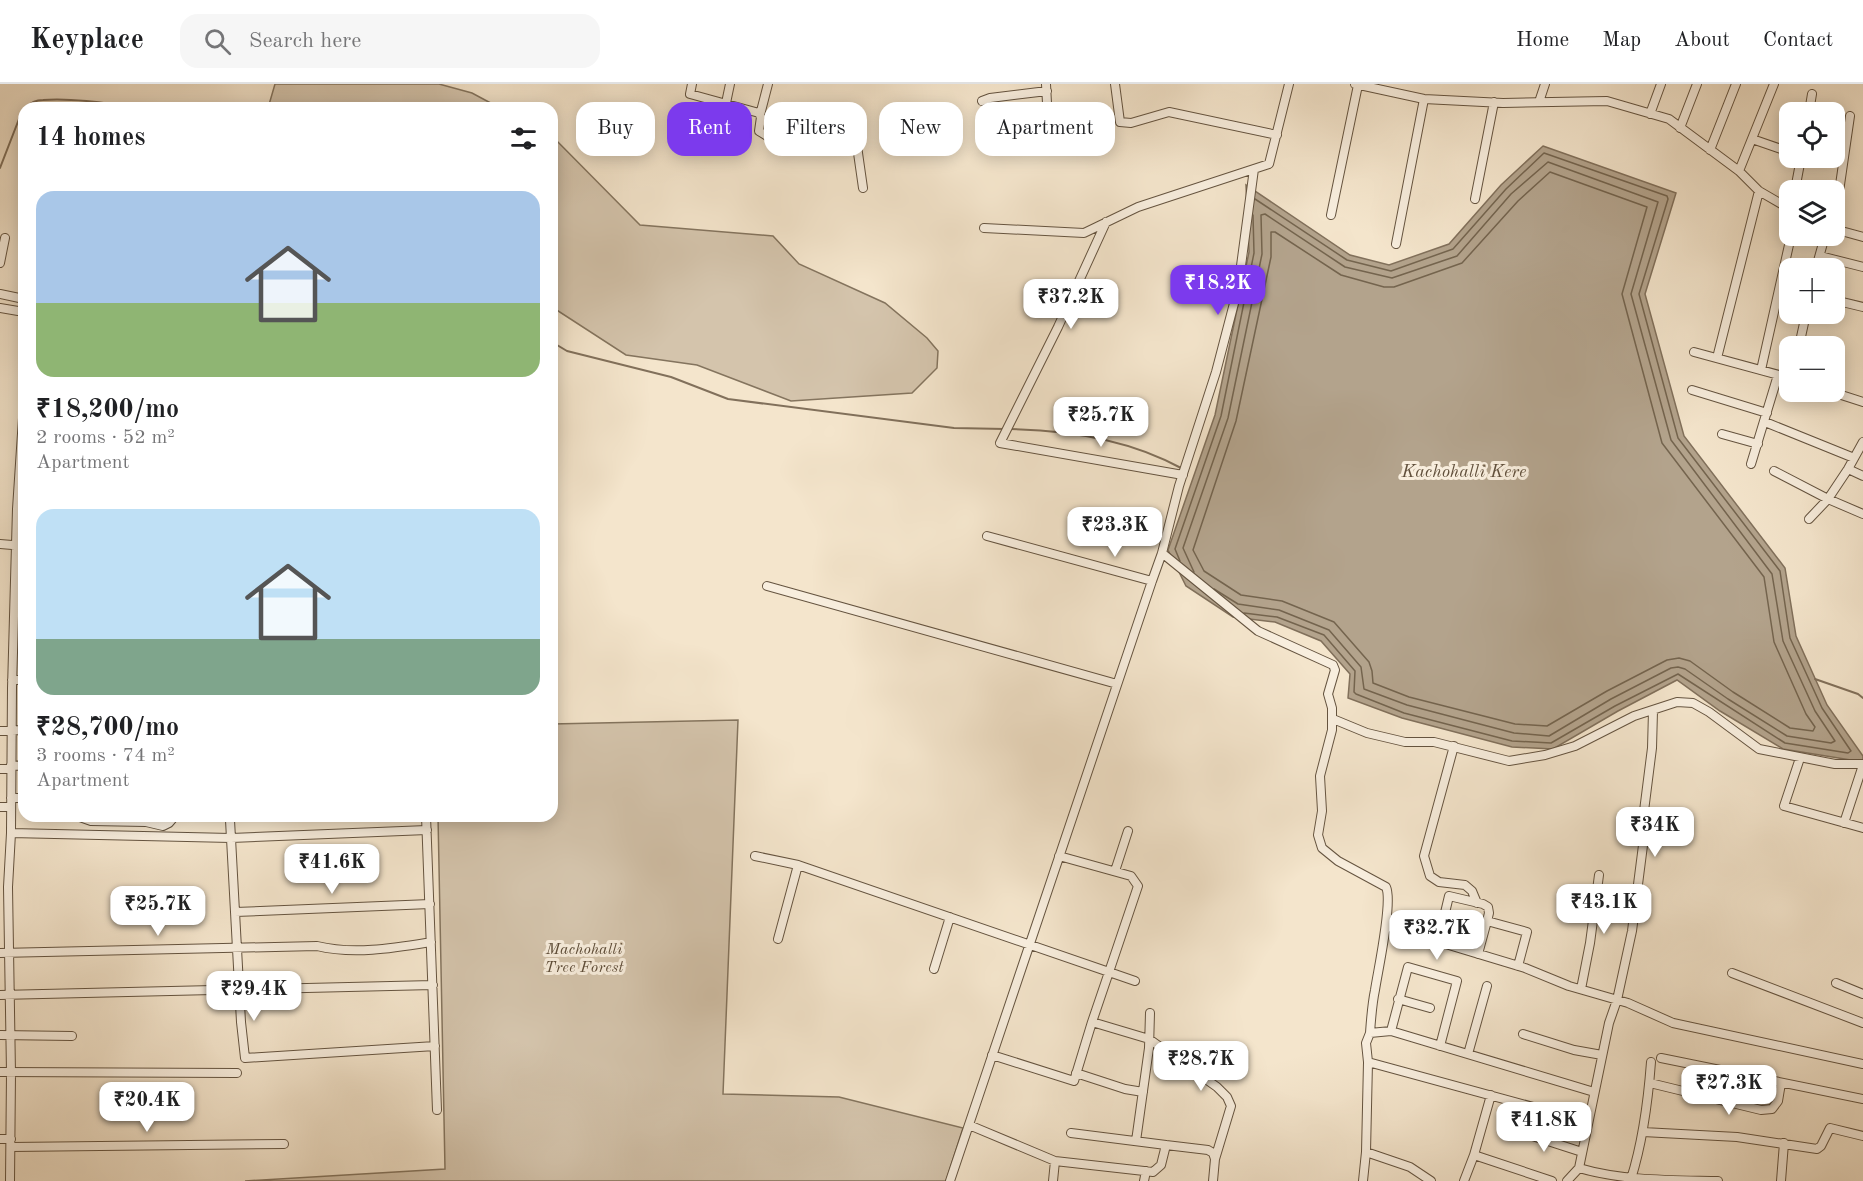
<!DOCTYPE html>
<meta charset="utf-8">
<style>
:root{--surface:#fff;--page:#f6f6f6;--text:#202124;--muted:#757577;--line:#e0e0e0;--accent:#7c3aed}
body{margin:0;font-family:"Old Standard TT",serif;background:var(--page);color:var(--text);height:100vh;display:flex;flex-direction:column;font-size:22px;white-space:nowrap}
*{box-sizing:border-box;margin:0}
p{font-size:20px;color:var(--muted)}
.icon{flex:none;width:33px;height:33px;fill:none;stroke:currentColor;stroke-width:2;stroke-linecap:round;stroke-linejoin:round}
.map{position:relative;flex:1;overflow:hidden}
.panel{position:absolute;left:18px;top:18px;width:540px;height:720px;display:flex;flex-direction:column;background:var(--surface);border-radius:18px;box-shadow:0 3px 15px #0003}
.panel>*{flex:none}
.top-card{position:absolute;left:576px;top:18px;width:570px;height:54px;display:flex;gap:12px}
.controls{position:absolute;left:1779px;top:18px;display:grid;gap:12px}
.controls a{display:grid;place-items:center;width:66px;height:66px;border-radius:12px;background:var(--surface);box-shadow:0 3px 15px #0003;font-size:30px}
.price{position:absolute;translate:-50% -51px;padding:0 14px;border-radius:12px;background:#fff;color:#222;font-size:20px;line-height:39px;filter:drop-shadow(0 2px 3px #0008)}
.price::after{content:'';position:absolute;left:50%;top:36px;width:18px;height:14px;margin-left:-9px;background:inherit;clip-path:polygon(0 0,100% 0,50% 100%)}
.price.active{background:var(--accent);color:#fff}
ul{padding:0;list-style:none}
li{display:grid;align-content:center;gap:12px;height:318px;padding:0 18px}
li span{display:grid;place-items:center;height:186px;border-radius:18px;color:#555}
li>.icon{margin-inline-start:auto}
span .icon{width:108px;height:108px;fill:#fffc;stroke-width:1}
li b{font-size:26px}
h2{display:flex;justify-content:space-between;align-items:center;height:72px;padding:0 18px;font-size:26px}
.pill{padding:0 21px;border-radius:18px;background:var(--surface);box-shadow:0 3px 15px #0003;font-size:21px;line-height:54px}
.pill.active{background:var(--accent);color:#fff}
header{display:flex;align-items:center;gap:36px;box-sizing:border-box;height:84px;padding:0 30px;background:var(--surface);border-bottom:2px solid var(--line)}
header strong{font-size:28px}
nav{display:flex;gap:33px;margin-inline-start:auto;font-size:21px}
.search{width:420px;height:54px;background:var(--page);display:flex;align-items:center;gap:15px;box-sizing:border-box;padding:0 21px;border-radius:18px;color:var(--muted);font-size:22px}
.map>svg:first-child{display:block}
</style>
<header>
<strong>Keyplace</strong>
<div class="search"><svg class="icon" aria-label="search" viewBox="0 0 24 24"><circle cx="10" cy="10" r="6"/><path d="M15 15l6 6"/></svg>Search here</div>
<nav><a>Home</a><a>Map</a><a>About</a><a>Contact</a></nav>
</header>
<div class="map">
<svg width="1863" height="1097" viewBox="0 0 1863 1097">
<rect width="100%" height="100%" fill="#f4e5cc"/>
<filter id="stains"><feTurbulence type="fractalNoise" baseFrequency=".00333" numOctaves="4"/><feColorMatrix values="0 0 0 0 .2 0 0 0 0 .09 0 0 0 0 .02 0 0 0 .5 -.17"/></filter>
<radialGradient id="worn" r=".72"><stop offset=".6" stop-color="#630" stop-opacity="0"/><stop offset="1" stop-color="#630" stop-opacity=".3"/></radialGradient>
<path fill="#d4c4ac" stroke="#84745e" stroke-width="1.5" d="M275 0H439L472 9 500 24H268Z
M552 52 640 141 773 152 799 180 885 219 927 254 938 267 937 284 912 309 791 317 697 281 626 271 552 223Z
M738 636 723 1010 839 1013 963 1044 946 1097H245L445 1085 438 732H552V640Z"/>
<path fill="#b3a38c" stroke="#81705b" stroke-width="1.5" d="M1543 62 1676 109 1645 210 1684 352 1785 484 1796 552 1827 621 1863 672V678L1783 665 1720 627 1677 596 1618 627 1553 665 1512 663 1402 634 1348 614 1350 590 1321 557 1275 538 1233 533 1186 502 1168 466 1215 331 1249 168 1246 101 1350 171 1389 181 1449 160 1501 101Z"/>
<g fill="none" stroke-linecap="round" stroke-linejoin="round">
<path stroke="#74644e" stroke-width="1.5" d="M1550 88 1647 123 1622 210 1662 359 1764 493 1774 558 1806 630 1815 643 1813 647 1790 644 1733 608 1690 577 1679 574 1667 576 1607 607 1547 642 1515 640 1409 613 1373 599 1372 587 1369 578 1334 538 1282 517 1241 511 1204 487 1193 466 1236 337 1271 173V148H1275L1341 191 1384 203H1394L1462 179 1518 117Z
M1180 477 1175 465 1221 332 1254 169 1253 131
M1194 488 1183 464 1228 334 1262 170 1261 131 1265 130 1345 183 1392 194 1457 172 1511 110 1548 78 1658 118 1631 210 1671 356 1772 490 1783 557 1815 627 1835 657 1831 659 1787 652 1728 615 1685 585 1678 583 1671 584 1611 615 1549 652 1514 649 1407 621 1364 605 1361 583 1329 546 1279 526 1238 520 1214 505
M1244 529 1277 533 1324 551 1355 587 1354 608 1356 610 1404 629 1512 657 1551 659 1615 622 1678 590 1785 659 1848 669 1851 667 1822 624 1790 554 1780 487 1678 354 1639 210 1668 115 1667 112 1544 69 1506 105 1453 165 1391 187 1347 176 1255 115"/>
<path stroke="#81705b" stroke-width="2" d="M26 24C30 19 36 16 43 16 66 14 107 18 129 24
M0 84 19 35 24 27
M552 258 567 267 671 293 728 315 954 344 1005 345
M1010 345C1069 346 1130 356 1181 384
M1815 595 1858 610 1863 614"/>
<defs>
<path id="minor" d="M692 0 690 10 759 29 761 33 759 47 767 52H774L780 49H798L853 58 857 62 863 104
M1115 0 1120 38 1131 39 1169 28 1277 51
M1355 0 1424 15 1503 19 1607 17 1669 35 1739 87 1759 107 1790 125
M982 17 990 14 1047 7
M1539 18 1545 0
M726 19 730 0
M1809 28 1812 10
M1650 30 1661 0
M760 31 768 0
M1680 44 1697 0
M1752 55 1781 65
M994 63 1049 58 1046 0
M1710 66 1736 0
M1739 87 1774 0
M1795 106 1801 74
M1475 115 1494 18
M1331 131 1358 1
M1106 138 1058 243 1000 359 1183 391
M1834 142 1850 32
M984 144 1084 149 1138 123 1269 80 1289 0
M1834 145 1863 153
M1396 160 1424 15
M1820 172 1863 183
M0 179 5 154
M1816 184 1825 152
M0 210 24 215
M1834 216 1863 223
M0 224 24 228
M1799 262 1806 230
M1694 268 1790 294
M1717 274 1759 107
M1761 286 1791 152
M1692 306 1767 329
M1832 308 1863 318
M1765 338 1854 374
M1722 350 1758 360
M1751 380 1778 291
M1848 385 1863 392
M1774 387 1828 415 1848 385 1863 358
M1809 435 1828 415 1863 430
M987 452 1152 497 1162 469 1179 402 1216 288 1238 204 1254 85
M0 460 24 462
M1162 469 1258 547 1333 581 1335 586 1328 610 1332 624V646L1320 692 1322 727 1318 751 1322 764 1338 777 1386 803C1393 818 1378 886 1375 906 1372 920 1371 935 1370 949
M767 502 1117 600
M12 596H24
M1333 635 1367 649 1405 658H1434L1509 677 1545 671 1575 662 1634 632 1677 618 1693 619 1709 628 1759 665 1835 680H1863
M0 647 24 646
M1454 662 1424 772 1430 792 1439 798 1465 801 1472 807 1477 819
M1800 674 1784 722 1863 744
M11 681 24 682
M0 685H11
M11 714H24
M0 723H11
M77 732 91 737 146 738 163 742 169 739 175 732
M426 732 437 1026
M230 736 241 938 245 974 435 962
M1844 739 1863 681
M11 749 231 754 427 746
M755 772 798 781
M1115 787 1128 747
M235 828 430 820
M1386 842 1525 884 1569 902 1628 919 1673 939 1863 980
M778 855 798 781 1109 888 1138 802 1131 792 1059 772
M1438 858 1449 812 1483 820 1488 823 1489 829 1487 837 1527 848 1518 882
M0 869 317 862C354 871 394 864 431 858
M1478 870 1487 837
M934 885 950 833
M1732 889 1863 939
M1836 899 1863 910
M1581 905 1590 859 1599 791
M0 911 433 901
M1398 915 1430 924
M1092 938 1109 888 1135 897
M1391 947 1594 1008
M1523 950 1574 966 1602 971
M0 951 72 952
M1468 970 1487 902
M992 971 1074 997 1092 938 1149 955 1217 1003 1227 1013 1231 1022 1215 1075 1213 1097
M1661 974 1863 1015
M1368 978 1366 959 1370 949 1391 947 1408 883 1457 897 1440 962
M0 988 237 989
M1076 989 1125 1005 1143 1008
M1650 999 1761 1026 1772 1025 1778 1017 1781 999
M969 1041 1055 1077 1153 1088 1161 1081 1166 1061 1071 1049
M1514 1046 1582 1068
M1643 1048 1737 1053 1817 1065 1821 1062 1830 1044 1863 1052
M0 1055H11
M1136 1057 1149 964 1150 929
M1166 1061 1208 1066 1213 1069 1215 1075
M11 1063 284 1060
M1366 1068 1410 1083 1431 1097
M1474 1071 1491 1011
M1579 1084C1623 1097 1671 1096 1718 1097
M1631 1095C1643 1057 1648 1018 1651 978
M10 1097 11 989 8 803 11 749 12 604 17 425 24 319
M950 1097 1152 497
M1053 1097 1055 1077
M1144 1097 1146 1087
M1363 1097 1366 1068 1368 978 1588 1038
M1464 1097 1474 1071 1552 1097
M1567 1097 1579 1084 1609 939 1617 916 1632 847 1646 738 1644 727 1652 664 1653 627
M1781 1097 1784 1059"/>
</defs>
<use href="#minor" stroke="#655440" stroke-width="10"/>
<use href="#minor" stroke="#f8eede" stroke-width="8"/>
</g>
<g text-anchor="middle" dominant-baseline="central" stroke-width="6" stroke-linejoin="round" paint-order="stroke">
<g font-size="16" font-style="italic" fill="#5d4c38" stroke="#f8eede">
<text x="584" y="866">Machohalli<tspan x="584" dy="18">Tree Forest</tspan></text>
</g>
<g font-size="18" font-style="italic" fill="#61503c" stroke="#f8eede">
<text x="1464" y="388">Kachohalli Kere</text>
</g>
</g>
<rect width="100%" height="100%" filter="url(#stains)"/>
<rect width="100%" height="100%" fill="url(#worn)"/>
</svg>
<div class="controls">
<a><svg class="icon" aria-label="locate" viewBox="0 0 24 24"><circle cx="12" cy="12" r="6"/><path d="M12 2v4M12 18v4M2 12h4M18 12h4"/></svg></a>
<a><svg class="icon" aria-label="layers" viewBox="0 0 24 24"><path d="M12 4l9 5-9 5-9-5zM3 14l9 5 9-5"/></svg></a>
<a>+</a>
<a>−</a>
</div>
<b class="price active" style="left:1218px;top:232px">₹18.2K</b>
<b class="price" style="left:1071px;top:246px">₹37.2K</b>
<b class="price" style="left:1101px;top:364px">₹25.7K</b>
<b class="price" style="left:1115px;top:474px">₹23.3K</b>
<b class="price" style="left:1655px;top:774px">₹34K</b>
<b class="price" style="left:332px;top:811px">₹41.6K</b>
<b class="price" style="left:1604px;top:851px">₹43.1K</b>
<b class="price" style="left:158px;top:853px">₹25.7K</b>
<b class="price" style="left:1437px;top:877px">₹32.7K</b>
<b class="price" style="left:254px;top:938px">₹29.4K</b>
<b class="price" style="left:1201px;top:1008px">₹28.7K</b>
<b class="price" style="left:1729px;top:1032px">₹27.3K</b>
<b class="price" style="left:147px;top:1049px">₹20.4K</b>
<b class="price" style="left:1544px;top:1069px">₹41.8K</b>
<div class="top-card">
<a class="pill">Buy</a>
<a class="pill active">Rent</a>
<a class="pill">Filters</a>
<a class="pill">New</a>
<a class="pill">Apartment</a>
</div>
<section class="panel">
<h2>14 homes<svg class="icon" aria-label="filters" viewBox="0 0 24 24"><path d="M4 7h16M4 17h16"/><circle cx="9" cy="7" r="2"/><circle cx="15" cy="17" r="2"/></svg></h2>
<ul>
<li><span style="background:linear-gradient(#a9c7e8 60%,#8fb573 0)"><svg class="icon" aria-label="home" viewBox="0 0 24 24"><path d="M3 11l9-7 9 7M6 9v11h12V9"/></svg></span><div><b>₹18,200/mo</b><p>2 rooms · 52 m²</p><p>Apartment</p></div></li>
<li><span style="background:linear-gradient(#bfe0f5 70%,#7fa58c 0)"><svg class="icon" aria-label="home" viewBox="0 0 24 24"><path d="M3 11l9-7 9 7M6 9v11h12V9"/></svg></span><div><b>₹28,700/mo</b><p>3 rooms · 74 m²</p><p>Apartment</p></div></li>
</ul>
</section>
</div>
